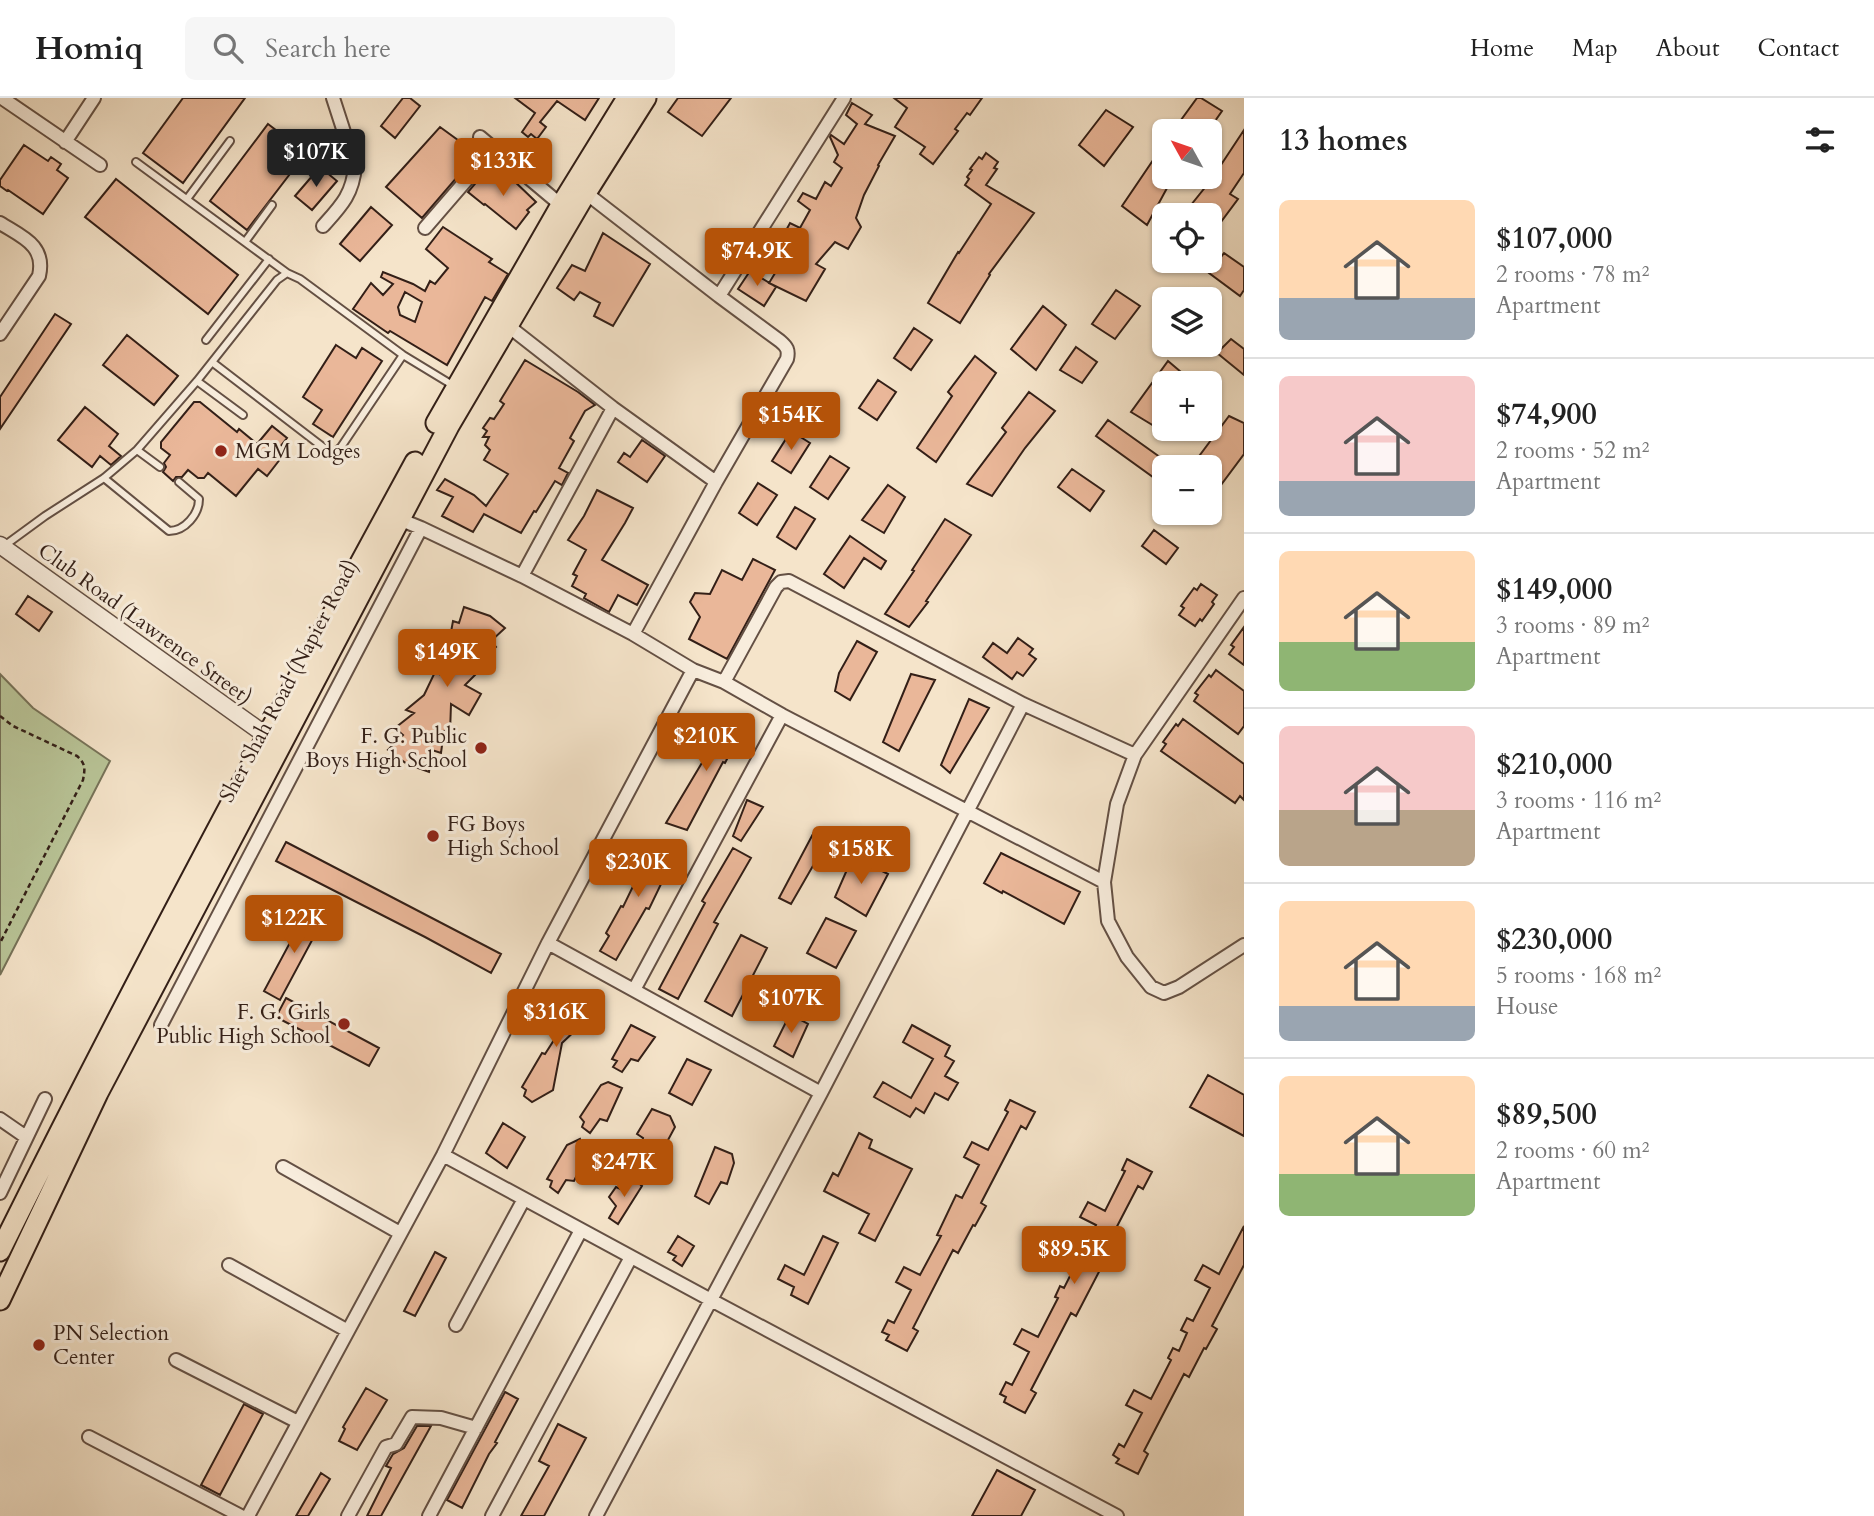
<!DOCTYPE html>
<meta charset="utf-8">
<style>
:root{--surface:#fff;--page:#f6f6f6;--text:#222;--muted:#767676;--line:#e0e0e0;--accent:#b45309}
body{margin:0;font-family:Cardo,serif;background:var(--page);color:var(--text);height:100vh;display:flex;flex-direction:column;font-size:26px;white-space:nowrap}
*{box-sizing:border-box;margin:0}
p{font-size:23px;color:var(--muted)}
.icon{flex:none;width:38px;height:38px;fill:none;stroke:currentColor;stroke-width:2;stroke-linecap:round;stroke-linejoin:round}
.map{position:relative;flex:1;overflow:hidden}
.panel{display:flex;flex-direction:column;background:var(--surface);width:630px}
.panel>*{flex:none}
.needle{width:46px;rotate:310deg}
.tools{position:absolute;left:1152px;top:21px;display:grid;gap:14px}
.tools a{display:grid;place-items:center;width:70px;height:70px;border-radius:10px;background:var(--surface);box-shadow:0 2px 5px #0004;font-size:35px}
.price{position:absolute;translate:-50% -60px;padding:0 16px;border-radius:7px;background:var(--accent);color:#fff;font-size:23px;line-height:46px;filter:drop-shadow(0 2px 4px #0008)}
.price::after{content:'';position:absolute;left:50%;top:42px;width:21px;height:16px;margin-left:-10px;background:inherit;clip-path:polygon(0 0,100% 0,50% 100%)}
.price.active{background:#222;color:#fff}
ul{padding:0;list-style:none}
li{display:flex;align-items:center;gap:21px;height:175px;padding:0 35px}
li+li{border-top:2px solid var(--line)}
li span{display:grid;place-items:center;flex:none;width:196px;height:140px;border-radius:10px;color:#555}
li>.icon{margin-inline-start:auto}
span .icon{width:84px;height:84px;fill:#fffc;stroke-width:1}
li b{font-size:30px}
h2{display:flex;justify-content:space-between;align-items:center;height:84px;padding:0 35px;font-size:30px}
header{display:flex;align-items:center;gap:42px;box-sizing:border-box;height:98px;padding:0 35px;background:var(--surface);border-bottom:2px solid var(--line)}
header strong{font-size:33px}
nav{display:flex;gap:38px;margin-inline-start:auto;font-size:24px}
.search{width:490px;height:63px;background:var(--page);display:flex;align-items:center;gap:18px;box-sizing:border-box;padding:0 24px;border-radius:10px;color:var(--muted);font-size:26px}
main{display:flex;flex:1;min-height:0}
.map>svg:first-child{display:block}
</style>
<header>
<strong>Homiq</strong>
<div class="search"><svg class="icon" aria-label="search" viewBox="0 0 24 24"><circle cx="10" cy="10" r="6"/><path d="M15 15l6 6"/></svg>Search here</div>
<nav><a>Home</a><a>Map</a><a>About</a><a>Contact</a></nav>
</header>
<main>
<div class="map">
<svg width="1244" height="1418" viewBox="0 0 1244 1418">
<rect width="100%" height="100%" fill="#f5e4ca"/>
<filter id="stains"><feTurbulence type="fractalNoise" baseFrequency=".00286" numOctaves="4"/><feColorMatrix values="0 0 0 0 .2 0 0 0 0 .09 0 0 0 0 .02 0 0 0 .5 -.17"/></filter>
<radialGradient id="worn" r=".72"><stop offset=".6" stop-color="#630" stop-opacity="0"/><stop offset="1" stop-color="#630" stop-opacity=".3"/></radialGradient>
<path fill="#b9c598" stroke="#767258" stroke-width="2" d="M0 576 33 610 110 663 0 877Z"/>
<path fill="#eab799" stroke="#331f17" stroke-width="2" fill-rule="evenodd" d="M183 0H245L183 85 143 55Z
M403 0H410L420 8 395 40 381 28Z
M515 0H599L585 22 557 3 540 24 546 29 537 41 531 36 528 39 522 34 535 15Z
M678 0H731L702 38 668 14Z
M894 0H982L970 17 967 15 955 31 958 33 933 66 920 56 925 49 895 29 907 10Z
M1197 0H1201L1222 13 1208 33H1173Z
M852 5 872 17 865 26 895 38 878 67 879 68 864 97 856 120 861 129 848 151 835 144 816 166 825 171 806 203 769 185 794 144 783 138 790 125 800 130 810 112 798 103 803 95 816 101 825 84 831 88 842 70 834 64 838 57 830 39 831 37 844 46 857 26 846 17Z
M1106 12 1133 29 1104 68 1079 47Z
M268 26 306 55 247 132 210 103Z
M440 29 477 56 422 120 386 89Z
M1244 32V75L1230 96 1238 101 1209 140V117H1183L1211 82Z
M1164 46V79H1173L1147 127 1122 108Z
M24 47 48 63 51 59 61 66 57 72 68 80 43 116 8 92 7 93 0 88V82Z
M986 55 998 64 994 70 997 71 986 87 1034 115 989 176 990 177 960 225 928 205 958 154 959 155 991 106 965 87 969 81 967 79 972 72 970 71 979 59 982 61Z
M320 69 337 83 312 112 295 98Z
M495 72 508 83 511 80 536 104 527 112 529 114 516 131 485 106 484 107 468 94 484 75 489 80Z
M116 81 238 177 208 216 85 119Z
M371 109 392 127 360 163 340 146Z
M443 129 492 161 489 164 508 176 492 203 485 199 447 267 390 233 388 235 353 211 371 185 383 197 393 186 381 179 383 174 413 186 425 193 430 183 435 186 448 170 426 151ZM405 194 422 204 415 224 400 217 398 209Z
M603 135 650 166 613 228 594 218 600 205 580 194 574 202 557 190 572 167 585 173Z
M1224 155 1244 169V192L1240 198 1209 175Z
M750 173 776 189 764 208 738 191Z
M1116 192 1140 208 1115 241 1092 226Z
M1043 208 1066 227 1036 272 1011 251Z
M55 216 71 226 0 331V299Z
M914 230 932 242 911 272 894 260Z
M127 237 178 278 154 307 103 267Z
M1231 241 1244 251V277L1217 255Z
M336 247 356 260 362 250 382 263 333 339 313 326 322 312 303 299Z
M1076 249 1097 264 1082 285 1060 272Z
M975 258 996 275 936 364 917 350 952 298 948 294Z
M525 262 578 294 595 307 585 313 570 340 574 343 559 370 568 375 562 387 555 383 536 414 534 413 521 435 484 416 473 434 442 418 453 399 437 392 445 381 474 397 486 408 508 376 484 362 490 352 485 347 489 339H483L487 333 483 330 490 320 494 321 504 306 500 303Z
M1168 263 1194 285H1164V334L1131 314Z
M878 282 896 294 877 322 859 310Z
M1029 294 1055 313 1025 350 992 398 967 386 1006 334 1002 330Z
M194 304H200L237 334 239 331 257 346 272 328 287 340 275 355 281 360 267 378 258 371 236 398 208 375 204 380H198L188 372 182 379H176L173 383 163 374 166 369 164 365 170 357 161 350V344Z
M85 309 118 336 109 348 121 358 111 367 100 358 92 369 58 342Z
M1229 318 1244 325V356L1209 403V369H1191Z
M1108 322 1164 362V387L1096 338Z
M791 333 810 345 791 375 772 363Z
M642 342 665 358 647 384 618 364 624 355 630 359Z
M830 358 849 370 828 401 810 389Z
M1072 371 1104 393 1090 413 1058 389Z
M758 385 777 397 757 427 739 415Z
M888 387 905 399 884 435 862 422Z
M597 392 633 410 625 425 602 462 648 487 637 507 618 497 609 514 584 500 586 496 572 488 577 478 573 476 586 452 568 442 584 418Z
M795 409 815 421 796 451 777 439Z
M945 421 971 437 926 503 928 504 909 529 885 516 914 473 912 472Z
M1154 432 1178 450 1166 466 1142 448Z
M850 438 886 463 881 471 864 460 844 490 824 476Z
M753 461 775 472 727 561 689 541 700 519 690 504 695 495 710 496 722 472 742 482Z
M1201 486 1217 497 1212 504 1214 506 1202 523 1200 521 1195 528 1179 517 1184 510 1181 508 1194 490 1197 492Z
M28 498 52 514 39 533 16 516Z
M464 509 490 518 505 530 491 543 496 549 481 563 485 567 465 587 481 596 469 617 451 606 450 635 444 633 441 655 432 652 429 674 407 666 388 652 403 637 395 630 414 615 406 612 424 597 435 574 439 576 444 544 449 545 453 523 459 525Z
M1244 529V567L1229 556 1234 549 1231 547Z
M1018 540 1033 551 1029 556 1036 561 1023 578 1017 574 1012 581 983 559 993 545 1007 555Z
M857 543 877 554 850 602 835 593 839 575Z
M1216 572 1244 593V628L1238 636 1194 603 1198 597 1195 595 1209 577 1211 579Z
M911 576 935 582 899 653 883 644Z
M969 601 989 610 950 675 941 667Z
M724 618 744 628 725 665 723 664 687 732 666 725 706 658 702 656Z
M1183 621 1244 666V702L1240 698 1235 705 1161 653 1166 646 1163 644 1176 626 1178 628Z
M747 702 763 709 741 743 733 738Z
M814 734 829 740 791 806 779 800Z
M655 743 676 755 649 811 646 810 616 862 600 853 609 838 606 835 621 808 623 809Z
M286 744 501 856 491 875 425 839 276 763Z
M733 750 751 760 714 824 718 826 678 901 659 891 705 805 702 803Z
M1001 755 1080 794 1064 826 1003 793 1002 795 984 785Z
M853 758 888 776 866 818 835 799Z
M308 811 324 820 280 902 264 893Z
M826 820 856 833 836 870 807 855Z
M741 837 767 850 732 918 705 903Z
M574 895 592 905 584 915 590 920 583 933 579 929 562 945 553 992 532 1004 524 998 526 992 522 989 542 955 545 956 561 931 554 929Z
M286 900 379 950 369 968 276 919Z
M790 916 808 926 793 959 774 948Z
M631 927 655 939 638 963 631 961 622 974 613 969 617 963 612 961Z
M912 927 950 948 945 958 954 963 945 978 958 985 948 1002 935 995 924 1015 916 1010 910 1019 874 999 883 984 911 1000 933 961 903 944Z
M687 961 711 972 692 1007 669 995Z
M1208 977 1244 997V1038L1190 1009Z
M608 984 622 990 607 1023 600 1021 590 1035 582 1029 584 1024 580 1019 601 987Z
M1010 1002 1035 1014 1026 1031 1021 1028 981 1105 986 1108 975 1128 973 1127 958 1155 953 1152 913 1230 918 1233 907 1253 886 1242 889 1237 882 1234 888 1222 894 1225 911 1192 896 1184 904 1169 920 1177 941 1138 937 1137 956 1097 962 1100 979 1067 964 1059 972 1044 988 1052 1008 1014 1005 1012Z
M652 1011 670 1018 675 1029 660 1057 641 1048 643 1040 637 1036Z
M503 1025 525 1039 507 1070 486 1055Z
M859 1035 872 1042 869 1050 912 1071 875 1143 859 1135 869 1116 824 1093 833 1075 838 1078Z
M580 1041 586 1059 574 1083 566 1082 558 1095 550 1089 552 1083 547 1081 567 1047Z
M715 1049 732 1056 734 1065 727 1086 721 1084 709 1106 695 1098Z
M1127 1061 1152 1074 1143 1091 1138 1088 1098 1165 1102 1168 1076 1218 1071 1215 1031 1292 1036 1295 1025 1315 1004 1304 1006 1299 1000 1296 1006 1284 1012 1287 1029 1254 1014 1246 1022 1231 1038 1239 1058 1200 1055 1199 1060 1188 1064 1190 1073 1172 1067 1169 1073 1157 1078 1160 1096 1127 1080 1119 1088 1104 1105 1113 1125 1073 1122 1072Z
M632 1079 642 1088 618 1126 609 1120 616 1108 609 1099 616 1089 623 1092Z
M1244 1128V1167L1212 1228 1217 1231 1206 1251 1204 1250 1189 1279 1184 1276 1144 1353 1148 1356 1138 1376 1116 1365 1119 1361 1113 1357 1119 1346 1124 1349 1142 1315 1126 1307 1134 1292 1151 1301 1171 1262 1168 1260 1173 1250 1179 1253 1187 1235 1181 1232 1187 1220 1193 1223 1210 1190 1195 1182 1203 1167 1219 1176Z
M678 1138 694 1148 682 1168 673 1162 676 1158 668 1154Z
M823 1138 838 1145 808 1206 791 1197 794 1189 778 1181 785 1167 804 1177Z
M435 1154 446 1160 415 1218 404 1213Z
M366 1290 387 1302 357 1352 339 1343 345 1331 343 1329Z
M505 1294 518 1301 495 1344 497 1345 489 1356 462 1410 447 1402Z
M244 1306 263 1316 220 1397 201 1387Z
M558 1326 586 1340 544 1418H521L549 1368 539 1363Z
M417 1328H431L381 1418H367L391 1370 386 1368 393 1356 404 1350Z
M997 1372 1035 1392 1021 1418H972Z
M321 1375 330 1381 308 1418H296Z"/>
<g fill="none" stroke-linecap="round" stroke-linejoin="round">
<defs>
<path id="service" d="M136 64 287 175
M187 101 230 43
M245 144 272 107
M206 242 269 161
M212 264 328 353 335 354 341 349 403 257
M197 283 243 317
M137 352 197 283 277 182 287 175 300 181 403 257 454 288
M104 380 169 433C185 433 199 416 199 401L179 384
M4 448 45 418 104 380 137 352 160 369"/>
<path id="minor" d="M2 0 100 67
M480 39 561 107
M65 44 94 0
M586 95 719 198 780 243C787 249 789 252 787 261L716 384 633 536
M0 125C22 139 46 147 39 178L0 236
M323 128C341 108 353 96 355 68L333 0
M425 130 494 50
M719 198 844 0
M507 227 613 310 716 384
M393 422 399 421 421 430 522 478 633 536 693 572 724 584 782 617 1104 784
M522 478 613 310
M1244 500 1135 657 1117 706 1104 784 1108 823 1127 859 1151 889 1164 895 1179 889 1244 847
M724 584 776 489 781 484 789 483 1023 606 1135 657
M548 845 821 995
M634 892 782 617
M161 927 421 430
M0 1021 26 1039
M443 1057 711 1202 1117 1418
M283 1069 400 1135
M0 1095 45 1001
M229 1167 348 1233
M456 1227 524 1101
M176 1262 298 1324
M89 1339 241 1418
M248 1418 443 1057 548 845 693 572
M348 1418 386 1349 396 1346 412 1319 441 1320 476 1330
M429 1418 581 1132
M492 1418 631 1159
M596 1418 821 995 1023 606"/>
<path id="tertiary" d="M0 447 267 638"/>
<path id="primary" d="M436 325 561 107 627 0
M0 1153C132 887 273 625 415 364
M0 1202 98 995 449 328 586 95 646 0"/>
</defs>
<use href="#service" stroke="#645044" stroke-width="10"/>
<use href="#minor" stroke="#645044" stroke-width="16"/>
<use href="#tertiary" stroke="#645044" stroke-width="19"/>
<use href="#primary" stroke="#331f17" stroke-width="23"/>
<path stroke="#331f17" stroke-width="2.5" stroke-dasharray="5 3.5" stroke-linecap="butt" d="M0 618 13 628 77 658C86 666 85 671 83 682L0 845"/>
<use href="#service" stroke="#f8eddd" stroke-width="6"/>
<use href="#minor" stroke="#f8eddd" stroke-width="12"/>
<use href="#tertiary" stroke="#f8eddd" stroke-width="16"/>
<use href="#primary" stroke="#f5e4ca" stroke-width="19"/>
</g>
<g fill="#8f2418" stroke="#f8eddd" stroke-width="2.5">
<circle cx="221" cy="353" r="7"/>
<circle cx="481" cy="650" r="7"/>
<circle cx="433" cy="738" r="7"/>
<circle cx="344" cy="926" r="7"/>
<circle cx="39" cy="1247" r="7"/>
</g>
<g text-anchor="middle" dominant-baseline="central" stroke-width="6" stroke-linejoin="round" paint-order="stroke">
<g font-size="21" fill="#331f17" stroke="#f8eddd" text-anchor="start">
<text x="235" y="353">MGM Lodges</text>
<text x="467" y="638" text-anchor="end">F. G. Public<tspan x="467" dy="24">Boys High School</tspan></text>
<text x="447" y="726">FG Boys<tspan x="447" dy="24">High School</tspan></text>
<text x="330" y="914" text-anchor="end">F. G. Girls<tspan x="330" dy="24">Public High School</tspan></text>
<text x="53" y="1235">PN Selection<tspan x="53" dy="24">Center</tspan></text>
</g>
<g font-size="21" fill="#331f17" stroke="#f8eddd">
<text transform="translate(145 526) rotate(36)">Club Road (Lawrence Street)</text>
<text transform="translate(289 583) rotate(-62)">Sher Shah Road (Napier Road)</text>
</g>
</g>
<rect width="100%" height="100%" filter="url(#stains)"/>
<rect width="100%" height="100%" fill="url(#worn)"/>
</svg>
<div class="tools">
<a><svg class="needle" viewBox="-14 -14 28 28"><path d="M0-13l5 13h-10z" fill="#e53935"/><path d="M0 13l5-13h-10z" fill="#767676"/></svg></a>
<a><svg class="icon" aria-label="locate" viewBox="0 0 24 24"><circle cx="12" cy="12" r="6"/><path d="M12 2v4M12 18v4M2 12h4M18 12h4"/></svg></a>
<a><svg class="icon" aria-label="layers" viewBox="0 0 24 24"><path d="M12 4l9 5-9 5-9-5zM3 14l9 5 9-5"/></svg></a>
<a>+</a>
<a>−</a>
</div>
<b class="price active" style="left:316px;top:91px">$107K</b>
<b class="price" style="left:503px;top:100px">$133K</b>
<b class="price" style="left:757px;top:190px">$74.9K</b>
<b class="price" style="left:791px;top:354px">$154K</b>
<b class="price" style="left:447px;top:591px">$149K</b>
<b class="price" style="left:706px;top:675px">$210K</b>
<b class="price" style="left:861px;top:788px">$158K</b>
<b class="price" style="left:638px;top:801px">$230K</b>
<b class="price" style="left:294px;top:857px">$122K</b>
<b class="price" style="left:791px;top:937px">$107K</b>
<b class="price" style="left:556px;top:951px">$316K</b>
<b class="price" style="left:624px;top:1101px">$247K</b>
<b class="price" style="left:1074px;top:1188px">$89.5K</b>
</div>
<section class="panel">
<h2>13 homes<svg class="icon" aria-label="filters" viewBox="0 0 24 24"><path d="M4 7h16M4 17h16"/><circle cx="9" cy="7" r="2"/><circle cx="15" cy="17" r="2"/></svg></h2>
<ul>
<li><span style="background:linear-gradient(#ffd9b3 70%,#9aa5b1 0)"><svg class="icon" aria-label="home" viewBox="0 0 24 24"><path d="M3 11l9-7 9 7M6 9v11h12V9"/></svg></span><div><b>$107,000</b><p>2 rooms · 78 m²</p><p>Apartment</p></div></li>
<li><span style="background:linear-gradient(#f6c9c9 75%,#9aa5b1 0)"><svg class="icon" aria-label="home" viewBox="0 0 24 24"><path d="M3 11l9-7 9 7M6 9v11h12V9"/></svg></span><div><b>$74,900</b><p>2 rooms · 52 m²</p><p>Apartment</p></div></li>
<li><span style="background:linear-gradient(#ffd9b3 65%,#8fb573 0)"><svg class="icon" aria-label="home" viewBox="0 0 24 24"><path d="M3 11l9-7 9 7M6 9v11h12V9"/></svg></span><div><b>$149,000</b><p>3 rooms · 89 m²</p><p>Apartment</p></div></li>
<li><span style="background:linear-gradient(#f6c9c9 60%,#b9a48a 0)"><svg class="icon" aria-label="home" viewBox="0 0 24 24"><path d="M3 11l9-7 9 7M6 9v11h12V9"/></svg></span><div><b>$210,000</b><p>3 rooms · 116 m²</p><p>Apartment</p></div></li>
<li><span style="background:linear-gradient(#ffd9b3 75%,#9aa5b1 0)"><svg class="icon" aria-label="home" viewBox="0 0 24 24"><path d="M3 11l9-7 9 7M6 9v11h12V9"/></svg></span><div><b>$230,000</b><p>5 rooms · 168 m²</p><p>House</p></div></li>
<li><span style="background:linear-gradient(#ffd9b3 70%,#8fb573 0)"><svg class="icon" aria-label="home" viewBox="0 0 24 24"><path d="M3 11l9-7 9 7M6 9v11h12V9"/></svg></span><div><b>$89,500</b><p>2 rooms · 60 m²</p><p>Apartment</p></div></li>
</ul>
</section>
</main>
